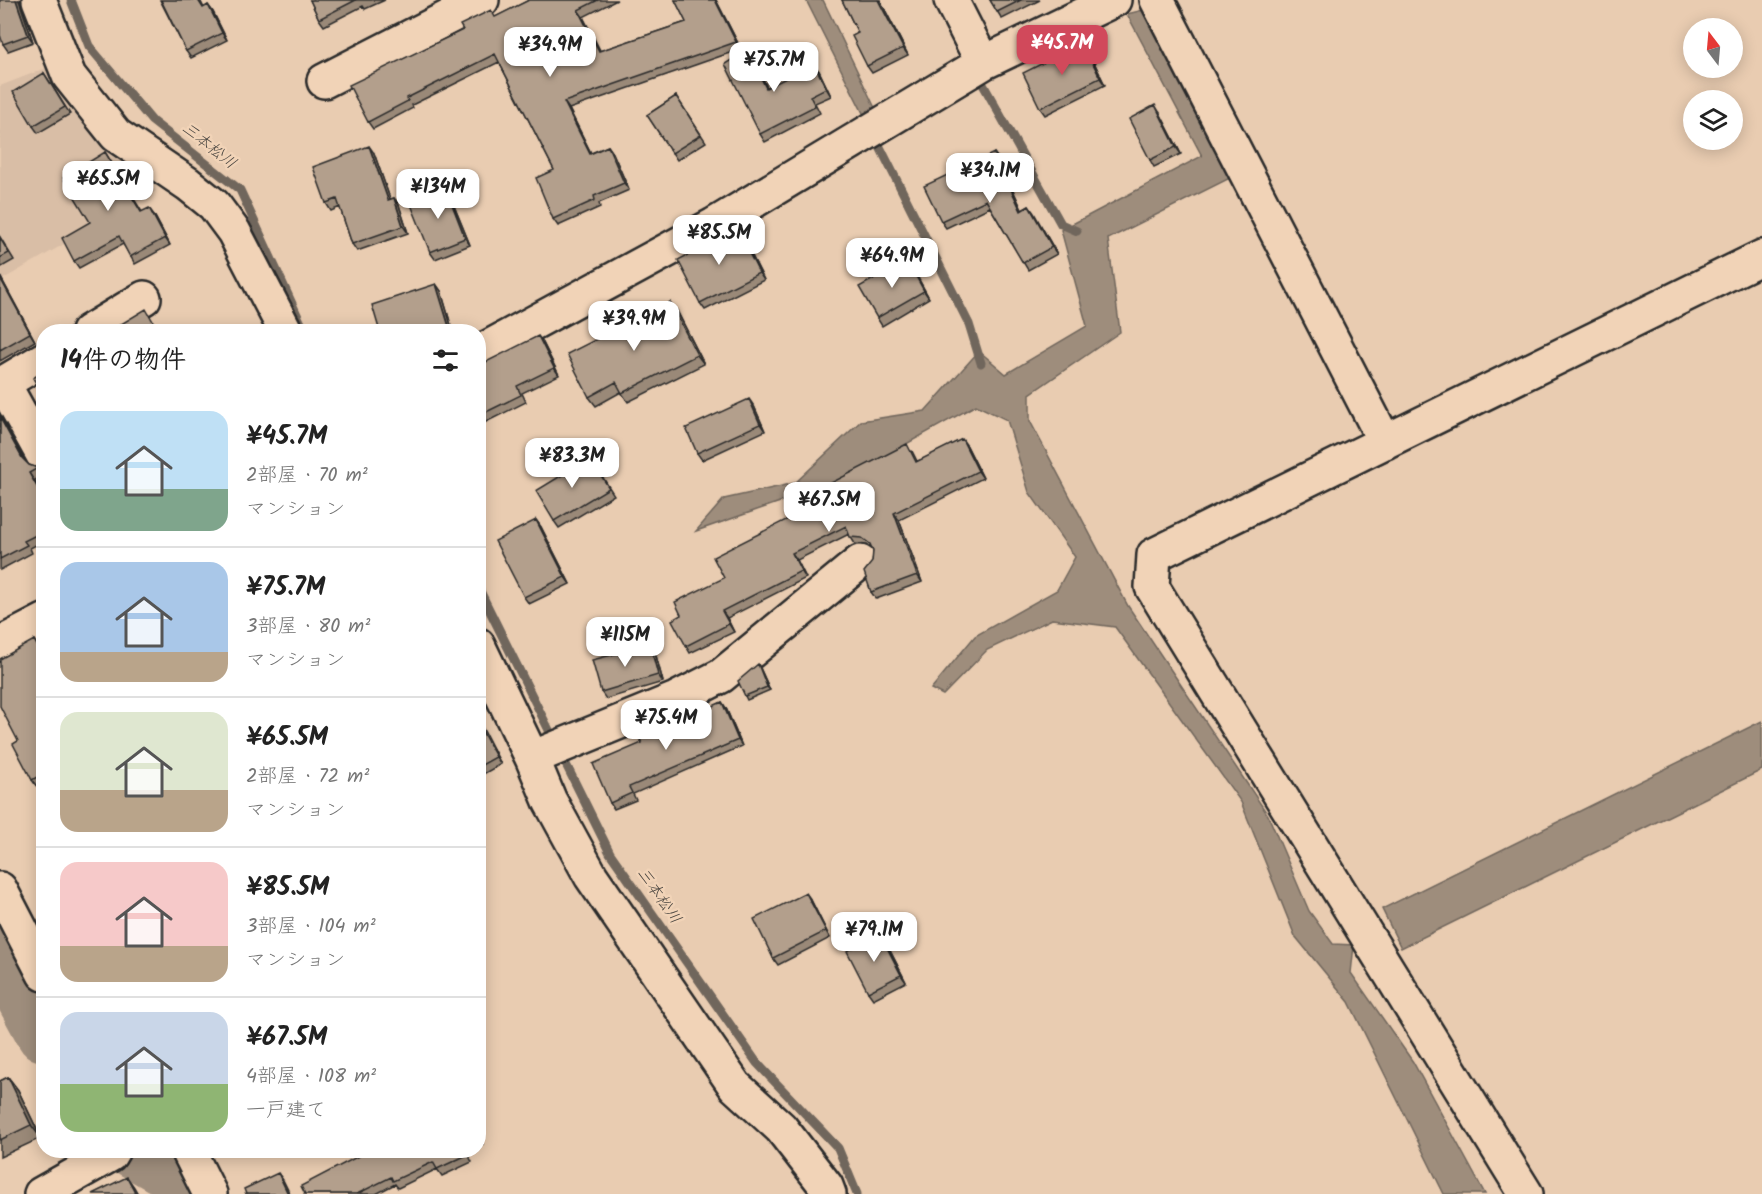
<!DOCTYPE html>
<html lang="ja">
<meta charset="utf-8">
<style>
:root{--surface:#fff;--page:#f2f2f2;--text:#222;--muted:#767676;--line:#e0e0e0;--accent:#d1495b}
body{margin:0;font-family:Kalam,"Klee One",sans-serif;background:var(--page);color:var(--text);height:100vh;display:flex;flex-direction:column;font-size:22px;white-space:nowrap}
*{box-sizing:border-box;margin:0}
p{font-size:20px;color:var(--muted)}
.icon{flex:none;width:33px;height:33px;fill:none;stroke:currentColor;stroke-width:2;stroke-linecap:round;stroke-linejoin:round}
.map{position:relative;flex:1;overflow:hidden}
.drawer{position:absolute;left:36px;top:324px;width:450px;height:834px;display:flex;flex-direction:column;background:var(--surface);border-radius:24px;box-shadow:0 3px 15px #0003}
.drawer>*{flex:none}
.needle{width:39px;rotate:344deg}
.controls{position:absolute;left:1683px;top:18px;display:grid;gap:12px}
.controls a{display:grid;place-items:center;width:60px;height:60px;border-radius:50%;background:var(--surface);box-shadow:0 3px 15px #0003;font-size:30px}
.price{position:absolute;translate:-50% -51px;padding:0 14px;border-radius:12px;background:#fff;color:#222;font-size:20px;line-height:39px;filter:drop-shadow(0 2px 3px #0008)}
.price::after{content:'';position:absolute;left:50%;top:36px;width:18px;height:14px;margin-left:-9px;background:inherit;clip-path:polygon(0 0,100% 0,50% 100%)}
.price.on{background:var(--accent);color:#fff}
ul{padding:0;list-style:none}
li{display:flex;align-items:center;gap:18px;height:150px;padding:0 24px}
li+li{border-top:2px solid var(--line)}
li span{display:grid;place-items:center;flex:none;width:168px;height:120px;border-radius:18px;color:#555}
li>.icon{margin-inline-start:auto}
span .icon{width:72px;height:72px;fill:#fffc;stroke-width:1}
li b{font-size:26px}
h2{display:flex;justify-content:space-between;align-items:center;height:72px;padding:0 24px;font-size:26px}
.map>svg:first-child{display:block}
</style>
<div class="map">
<svg width="1762" height="1194" viewBox="0 0 1762 1194">
<rect width="100%" height="100%" fill="#e9ccb1"/>
<filter id="ink" filterUnits="userSpaceOnUse"><feTurbulence type="fractalNoise" baseFrequency=".0167" numOctaves="2"/><feDisplacementMap in="SourceGraphic" scale="12" xChannelSelector="R" yChannelSelector="G"/><feConvolveMatrix kernelMatrix="1 2 1 2 8 2 1 2 1" color-interpolation-filters="sRGB"/></filter>
<g filter="url(#ink)">
<path fill="#d9bea6" d="M49 67 156 191 0 281V86Z"/>
<path fill="#9e8d7c" stroke="#70665c" stroke-width="1.5" d="M806 0H823L876 110 864 115Z
M1143 10 1230 178 1108 239 1120 332 1030 394V421L1128 606 1268 815 1309 911 1333 944 1354 945 1351 973 1413 1062 1485 1194H1444L1349 1002 1295 936 1241 802 1115 627 1052 619 987 650 943 695 931 689 975 636 1057 590 1075 557 1029 492 1007 420 976 405 838 482 696 531 724 499 795 483 861 421 925 411 979 351 1006 374 1087 326 1061 230 1202 156 1127 14Z
M1762 721V770L1401 948 1382 909Z"/>
<g fill="none" stroke-linecap="round" stroke-linejoin="round">
<path stroke="#70665c" stroke-width="9" d="M71 0 89 46 152 121 240 190 305 332
M980 79 1061 224 1077 231
M878 143 969 324 981 363
M478 587 610 853 757 1063 838 1148 857 1194"/>
<path stroke="#9e8d7c" stroke-width="56" d="M0 953 44 1034
M133 1150 175 1174 185 1194"/>
<defs>
<path id="minor" d="M39 0 69 76 116 135 188 184 214 205 234 232 286 332
M951 0 983 63
M1157 0 1385 442
M324 81 482 0
M88 332 144 298
M478 353 714 225 983 63 1114 0
M3 383 44 457
M0 385 44 359
M0 644 44 621
M478 645 532 758 550 801 591 876 735 1086 781 1128 826 1186 829 1194
M532 758 676 699 721 676 860 562
M0 889 44 974
M188 1150 210 1194
M41 1194 110 1155 113 1150
M1526 1194 1152 587 1154 555 1762 257"/>
</defs>
<use href="#minor" stroke="#2b2b2b" stroke-width="38"/>
<use href="#minor" stroke="#f1d3b7" stroke-width="33"/>
</g>
<path fill="#9a8978" stroke="#2b2b2b" stroke-width="1.5" d="M19 0 33 42 8 51 3 44Z
M160 0H200L204 8 208 5 213 12 227 40 191 58 186 51Z
M310 0H385L365 9 363 6 324 26 319 19Z
M529 0H617L583 17 600 51 686 22 675 0H716L741 49 569 109 591 153 608 146 613 153 629 190 599 203 600 207 558 226 553 219 554 170 499 62 412 105 413 108 373 129 368 122 496 17Z
M842 0H880L908 55 872 73 867 66 858 33Z
M990 0H1040L1002 19Z
M1088 50 1105 85 1045 115 1040 108Z
M752 57 767 87 819 71 831 96 815 103 820 113 765 142 760 134Z
M44 73 70 114 38 133 33 126Z
M676 96 706 142 677 160 647 115Z
M1160 113 1181 154 1154 167 1150 160Z
M105 152 142 212 154 215 170 245 135 264 123 244 79 268 74 261 90 222Z
M374 153 390 199 394 198 399 205 408 233 357 251 352 244 340 207 331 211 326 203Z
M994 153 999 160 1022 210 1029 206 1057 254 1028 270 990 207 946 228 941 221Z
M446 189 450 196 470 245 435 259 430 252Z
M742 236 764 280 705 310 700 303Z
M0 237 14 260 0 268Z
M912 267 929 298 882 326 877 318Z
M0 276 35 341 0 361Z
M436 284 441 291 453 332H380Z
M677 311 704 364 628 402 621 392 596 406 589 397Z
M543 343 559 375 522 393 526 402 478 426V366Z
M754 406 765 431 702 460 697 453Z
M0 416 25 461 29 465 38 468 43 476 35 480 44 496V541L30 548 32 553 0 570Z
M967 446 983 478 899 520 922 582 876 599 871 592 873 551 872 549 867 545 855 544 849 534 797 560 806 578 727 618 734 632 690 653 686 646 681 615 796 515 912 451 917 461Z
M595 465 614 495 559 528 554 521Z
M536 520 541 527 570 584 529 604 524 597Z
M34 640 44 656V783L37 787 32 780 18 741Z
M655 652 663 682 606 699 601 692Z
M760 668 770 690 747 700 745 696Z
M722 702 726 708 742 746 633 794 636 800 614 809 610 803 642 743Z
M478 724 501 764 478 777Z
M811 900 830 938 778 965 773 958Z
M880 934 885 941 906 982 873 999 868 992Z
M8 1077 18 1090 41 1138 0 1157V1081Z
M478 1134 483 1144 478 1147Z
M370 1150H471L467 1152 472 1162 442 1176 437 1169 398 1188 395 1184 376 1194H305Z"/>
<path fill="#7d6f62" stroke="#2b2b2b" stroke-width="1.5" d="M16 0H19L33 42 28 35Z
M715 0H716L741 49 736 42Z
M878 0H880L908 55 903 48Z
M208 5 213 12 227 40 222 33Z
M578 10 583 17 604 58 599 51Z
M1083 43 1088 50 1105 85 1100 78Z
M747 50 752 57 771 95 766 88Z
M814 64 819 71 831 96 826 88Z
M564 102 569 109 595 161 590 154Z
M1155 105 1160 113 1181 154 1176 147Z
M369 146 374 153 393 207 388 200Z
M608 146 613 153 629 190 624 183Z
M994 153 999 160 1026 218 1021 211Z
M446 189 450 196 470 245 465 238Z
M394 198 399 205 408 233 403 226Z
M1029 206 1034 213 1057 254 1052 247Z
M149 208 154 215 170 245 165 238Z
M737 229 742 236 764 280 759 273Z
M907 260 912 267 929 298 924 291Z
M0 276 35 341 30 333 0 278Z
M436 284 441 291 453 332H451L450 330Z
M670 302 677 311 704 364 697 355Z
M538 336 543 343 559 375 554 368Z
M749 399 754 406 765 431 760 424Z
M0 416 28 466 22 458 0 418Z
M962 439 967 446 983 478 978 471Z
M29 473 44 496V499Z
M894 513 899 520 922 582 917 575Z
M536 520 541 527 570 584 565 577Z
M792 553 797 560 806 578 801 571Z
M722 611 727 618 734 632 729 624Z
M650 645 655 652 663 682 658 675Z
M758 664 760 668 770 690 767 687Z
M722 702 726 708 742 746 738 740Z
M478 724 483 729 501 764 496 757Z
M806 893 811 900 830 938 826 931Z
M880 934 885 941 906 982 901 975Z
M8 1077 18 1090 41 1138 31 1125Z
M278 1173 283 1180 290 1194H288Z
M127 1177 134 1187 138 1194H136Z"/>
<path fill="#b39f8c" stroke="#2b2b2b" stroke-width="1.5" d="M0 0H16L28 35 3 44 0 35Z
M161 0H198L203 8 208 5 222 33 186 51Z
M310 0H356L319 19Z
M529 0H598L578 10 599 51 686 22 675 0H715L736 42 564 102 590 154 608 146 624 183 594 196 595 200 553 219 536 178 554 170 495 54 407 98 408 101 368 122 349 85 463 30 460 25 491 10 495 17Z
M842 0H878L903 48 867 66 852 36 858 33Z
M990 0H1021L997 12Z
M1083 43 1100 78 1040 108 1023 73Z
M747 50 766 88 814 64 826 88 810 96 815 106 760 134 725 64Z
M44 73 65 107 33 126 13 92Z
M676 96 701 135 672 153 647 115Z
M1155 105 1176 147 1150 160 1129 119Z
M369 146 388 200 394 198 403 226 352 244 337 199 326 203 313 167Z
M105 152 141 212 149 208 165 238 130 257 119 236 74 261 62 238 90 222 63 178Z
M994 153 1021 211 1029 206 1052 247 1023 263 986 200 941 221 924 186Z
M446 189 465 238 430 252 410 202Z
M737 229 759 273 700 303 678 260Z
M0 238 9 253 0 258Z
M907 260 924 291 877 318 859 287Z
M0 278 30 333 0 350Z
M436 284 450 330 444 332H417V329L408 332H380L372 305Z
M670 302 697 355 622 393 616 382 589 397 567 354Z
M146 309 159 332H108Z
M538 336 554 368 517 386 521 395 478 416V366Z
M44 371V397L33 378Z
M749 399 760 424 697 453 686 428Z
M0 418 22 458 29 465 38 468 29 473 44 499V531L24 541 27 545 0 559Z
M962 439 978 471 894 513 917 575 871 592 864 572 872 562 873 551 870 544 862 538 850 537 846 526 792 553 801 571 722 611 729 624 686 646 672 620 681 615 675 602 724 578 713 557 796 515 790 504 907 444 916 462Z
M590 458 609 488 554 521 536 491Z
M536 520 565 577 524 597 495 541Z
M34 640 44 658V773L32 780 13 744 18 741 0 706V659Z
M650 645 658 675 601 692 592 660Z
M758 664 767 687 745 696 738 681Z
M722 702 738 740 629 787 632 793 610 803 593 764 642 743 639 738Z
M478 724 496 757 478 767Z
M806 893 826 931 773 958 754 919Z
M880 934 901 975 868 992 847 951Z
M8 1077 31 1125 0 1140V1081Z
M370 1150H465L467 1155 437 1169 433 1162 393 1181 391 1177 357 1194H305L301 1186Z
M278 1173 288 1194H246L244 1189Z
M127 1177 136 1194H92Z"/>
</g>
<g text-anchor="middle" dominant-baseline="central" stroke-width="5" stroke-linejoin="round" paint-order="stroke">
<g font-size="16" font-style="italic" fill="#48443f" stroke="#f1d3b7">
<text transform="translate(209 146) rotate(38)">三本松川</text>
<text transform="translate(659 896) rotate(55)">三本松川</text>
</g>
</g>
</svg>
<div class="controls">
<a><svg class="needle" viewBox="-14 -14 28 28"><path d="M0-13l5 13h-10z" fill="#e53935"/><path d="M0 13l5-13h-10z" fill="#767676"/></svg></a>
<a><svg class="icon" aria-label="layers" viewBox="0 0 24 24"><path d="M12 4l9 5-9 5-9-5zM3 14l9 5 9-5"/></svg></a>
</div>
<b class="price on" style="left:1062px;top:76px">¥45.7M</b>
<b class="price" style="left:550px;top:78px">¥34.9M</b>
<b class="price" style="left:774px;top:93px">¥75.7M</b>
<b class="price" style="left:990px;top:204px">¥34.1M</b>
<b class="price" style="left:108px;top:212px">¥65.5M</b>
<b class="price" style="left:438px;top:220px">¥134M</b>
<b class="price" style="left:719px;top:266px">¥85.5M</b>
<b class="price" style="left:892px;top:289px">¥64.9M</b>
<b class="price" style="left:634px;top:352px">¥39.9M</b>
<b class="price" style="left:572px;top:489px">¥83.3M</b>
<b class="price" style="left:829px;top:533px">¥67.5M</b>
<b class="price" style="left:625px;top:668px">¥115M</b>
<b class="price" style="left:666px;top:751px">¥75.4M</b>
<b class="price" style="left:874px;top:963px">¥79.1M</b>
<section class="drawer">
<h2>14件の物件<svg class="icon" aria-label="filters" viewBox="0 0 24 24"><path d="M4 7h16M4 17h16"/><circle cx="9" cy="7" r="2"/><circle cx="15" cy="17" r="2"/></svg></h2>
<ul>
<li><span style="background:linear-gradient(#bfe0f5 65%,#7fa58c 0)"><svg class="icon" aria-label="home" viewBox="0 0 24 24"><path d="M3 11l9-7 9 7M6 9v11h12V9"/></svg></span><div><b>¥45.7M</b><p>2部屋 · 70 m²</p><p>マンション</p></div></li>
<li><span style="background:linear-gradient(#a9c7e8 75%,#b9a48a 0)"><svg class="icon" aria-label="home" viewBox="0 0 24 24"><path d="M3 11l9-7 9 7M6 9v11h12V9"/></svg></span><div><b>¥75.7M</b><p>3部屋 · 80 m²</p><p>マンション</p></div></li>
<li><span style="background:linear-gradient(#dfe7d0 65%,#b9a48a 0)"><svg class="icon" aria-label="home" viewBox="0 0 24 24"><path d="M3 11l9-7 9 7M6 9v11h12V9"/></svg></span><div><b>¥65.5M</b><p>2部屋 · 72 m²</p><p>マンション</p></div></li>
<li><span style="background:linear-gradient(#f6c9c9 70%,#b9a48a 0)"><svg class="icon" aria-label="home" viewBox="0 0 24 24"><path d="M3 11l9-7 9 7M6 9v11h12V9"/></svg></span><div><b>¥85.5M</b><p>3部屋 · 104 m²</p><p>マンション</p></div></li>
<li><span style="background:linear-gradient(#c9d6e8 60%,#8fb573 0)"><svg class="icon" aria-label="home" viewBox="0 0 24 24"><path d="M3 11l9-7 9 7M6 9v11h12V9"/></svg></span><div><b>¥67.5M</b><p>4部屋 · 108 m²</p><p>一戸建て</p></div></li>
</ul>
</section>
</div>
